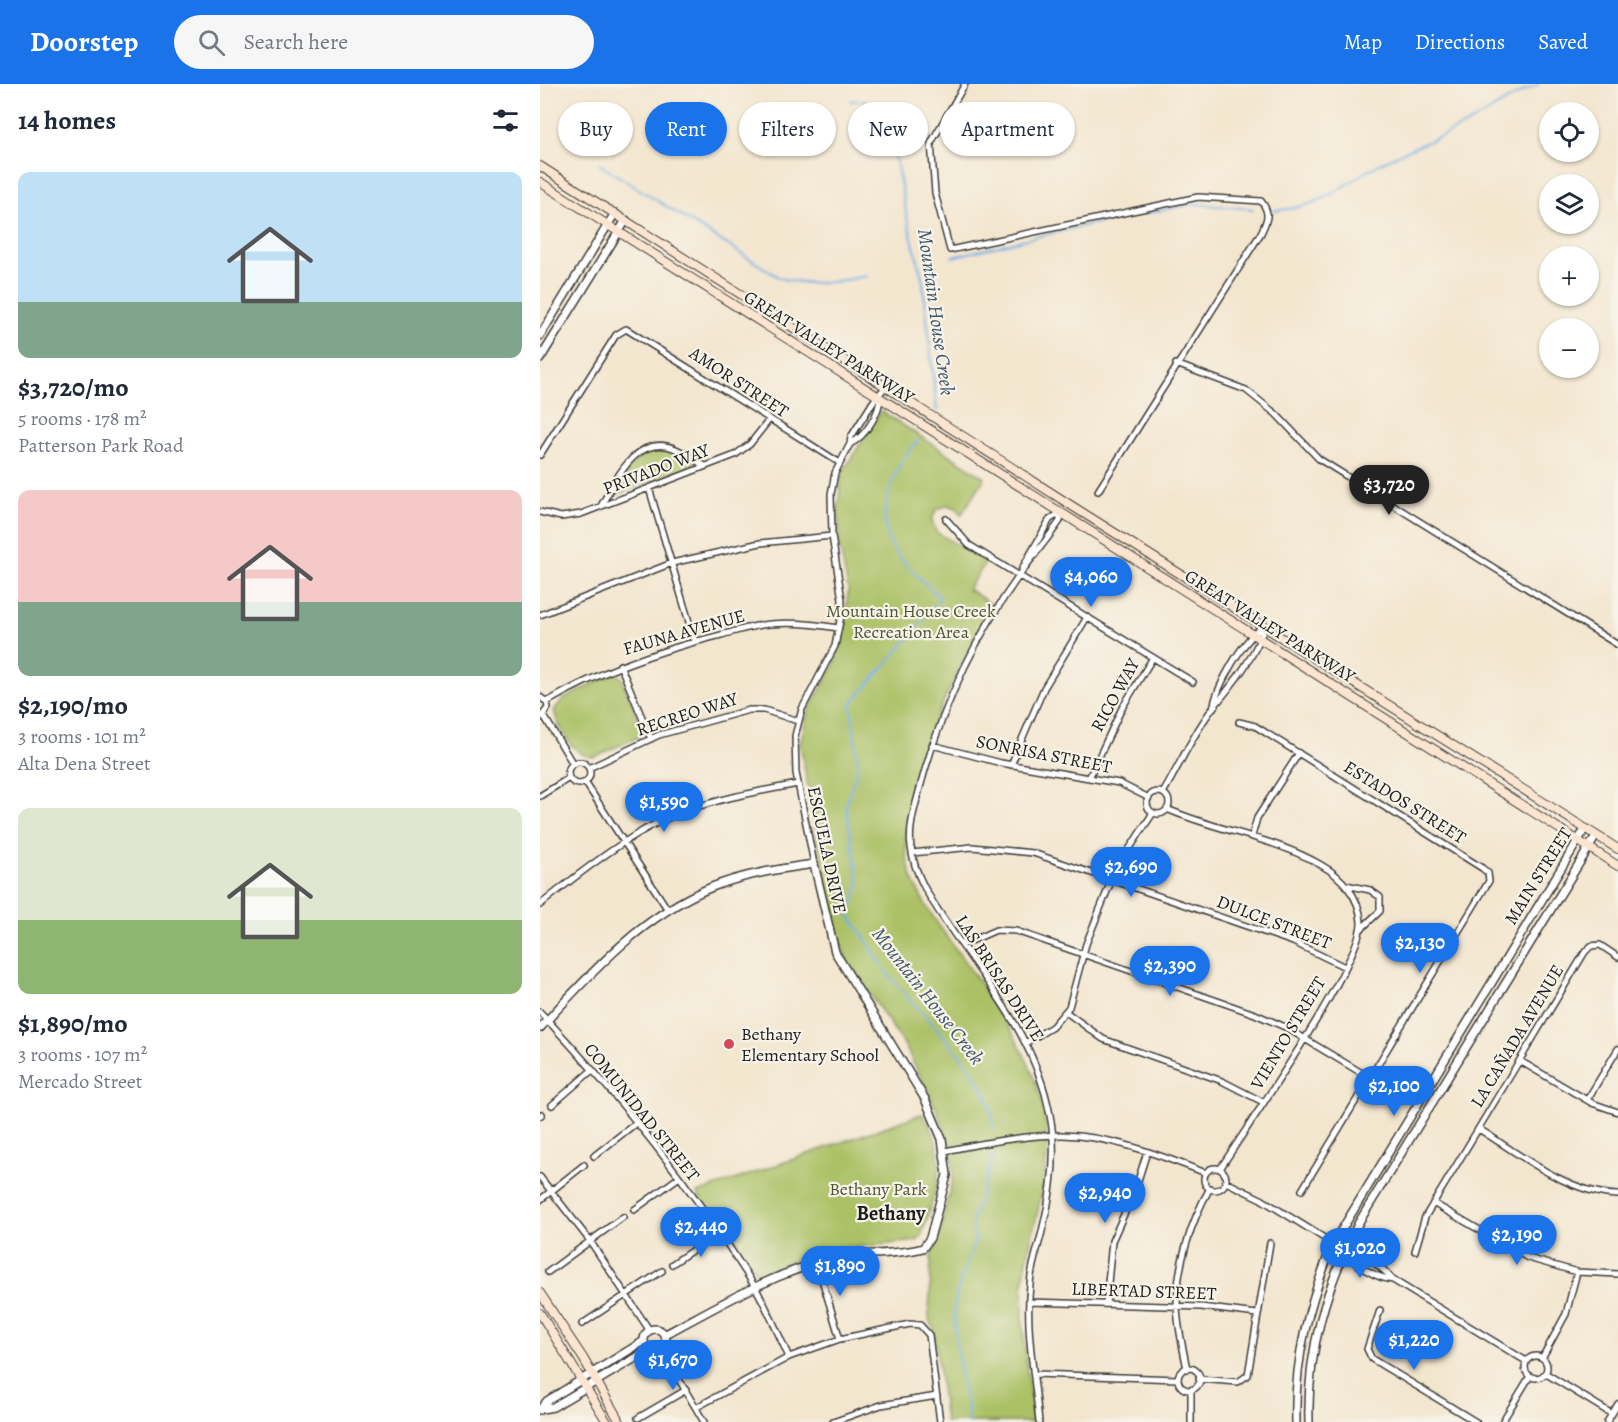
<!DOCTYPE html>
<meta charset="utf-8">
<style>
:root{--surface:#fff;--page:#f6f6f7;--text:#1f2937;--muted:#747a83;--accent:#1a73e8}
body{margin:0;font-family:Alegreya,serif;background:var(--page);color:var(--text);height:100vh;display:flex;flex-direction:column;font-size:22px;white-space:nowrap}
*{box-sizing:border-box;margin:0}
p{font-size:20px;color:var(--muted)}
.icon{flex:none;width:33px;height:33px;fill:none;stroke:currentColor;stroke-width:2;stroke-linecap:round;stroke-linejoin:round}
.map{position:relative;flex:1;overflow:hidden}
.details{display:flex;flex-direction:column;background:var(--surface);width:540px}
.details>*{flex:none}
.banner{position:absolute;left:18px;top:18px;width:570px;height:54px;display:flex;gap:12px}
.tools{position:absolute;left:999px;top:18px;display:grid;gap:12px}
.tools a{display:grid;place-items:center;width:60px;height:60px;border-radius:50%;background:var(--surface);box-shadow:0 2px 4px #0004;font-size:30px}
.price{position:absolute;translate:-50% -51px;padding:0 14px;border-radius:21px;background:var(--accent);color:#fff;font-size:20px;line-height:39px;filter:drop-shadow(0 2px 3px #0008)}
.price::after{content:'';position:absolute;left:50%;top:36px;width:18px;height:14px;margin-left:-9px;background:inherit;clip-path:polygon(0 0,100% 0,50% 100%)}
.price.selected{background:#222;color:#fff}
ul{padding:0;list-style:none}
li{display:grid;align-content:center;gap:12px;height:318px;padding:0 18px}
li span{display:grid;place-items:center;height:186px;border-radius:12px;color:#555}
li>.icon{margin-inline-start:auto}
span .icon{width:108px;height:108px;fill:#fffc;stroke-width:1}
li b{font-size:26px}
h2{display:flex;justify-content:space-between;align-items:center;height:72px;padding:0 18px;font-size:26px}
.pill{padding:0 21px;border-radius:27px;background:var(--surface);box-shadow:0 2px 4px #0004;font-size:21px;line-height:54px}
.pill.selected{background:var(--accent);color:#fff}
header{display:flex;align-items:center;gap:36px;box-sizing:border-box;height:84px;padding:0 30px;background:var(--accent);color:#fff}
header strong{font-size:28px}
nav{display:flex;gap:33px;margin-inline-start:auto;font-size:21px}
.search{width:420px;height:54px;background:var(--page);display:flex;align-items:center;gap:15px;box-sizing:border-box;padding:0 21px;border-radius:33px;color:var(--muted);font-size:22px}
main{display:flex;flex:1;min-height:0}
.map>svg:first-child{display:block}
</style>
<header>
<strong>Doorstep</strong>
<div class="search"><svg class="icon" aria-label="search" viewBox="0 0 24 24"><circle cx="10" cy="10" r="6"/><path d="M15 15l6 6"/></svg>Search here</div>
<nav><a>Map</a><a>Directions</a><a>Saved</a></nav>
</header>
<main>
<section class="details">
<h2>14 homes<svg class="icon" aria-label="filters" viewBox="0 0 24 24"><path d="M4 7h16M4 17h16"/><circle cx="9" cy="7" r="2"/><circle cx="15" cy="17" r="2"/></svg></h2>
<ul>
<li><span style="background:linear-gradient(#bfe0f5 70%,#7fa58c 0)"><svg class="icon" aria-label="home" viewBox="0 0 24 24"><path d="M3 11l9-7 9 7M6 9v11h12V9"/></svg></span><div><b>$3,720/mo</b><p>5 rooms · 178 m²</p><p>Patterson Park Road</p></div></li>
<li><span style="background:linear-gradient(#f6c9c9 60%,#7fa58c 0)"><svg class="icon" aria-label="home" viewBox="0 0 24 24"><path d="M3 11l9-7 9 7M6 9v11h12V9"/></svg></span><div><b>$2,190/mo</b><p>3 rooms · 101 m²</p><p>Alta Dena Street</p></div></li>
<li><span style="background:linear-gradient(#dfe7d0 60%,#8fb573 0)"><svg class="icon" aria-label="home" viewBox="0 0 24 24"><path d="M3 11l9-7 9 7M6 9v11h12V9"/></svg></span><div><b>$1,890/mo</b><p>3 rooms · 107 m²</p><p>Mercado Street</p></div></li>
</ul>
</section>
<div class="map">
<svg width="1078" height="1338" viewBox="0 0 1078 1338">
<rect width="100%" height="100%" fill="#f7f3e8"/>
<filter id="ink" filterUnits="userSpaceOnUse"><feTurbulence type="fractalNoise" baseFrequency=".0167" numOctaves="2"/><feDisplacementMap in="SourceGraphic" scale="12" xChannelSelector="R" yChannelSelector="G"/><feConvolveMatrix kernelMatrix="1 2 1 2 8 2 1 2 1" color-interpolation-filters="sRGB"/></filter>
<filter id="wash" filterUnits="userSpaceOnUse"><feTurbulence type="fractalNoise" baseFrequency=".008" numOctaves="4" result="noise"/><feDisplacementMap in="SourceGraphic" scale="24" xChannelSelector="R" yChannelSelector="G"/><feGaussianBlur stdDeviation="1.35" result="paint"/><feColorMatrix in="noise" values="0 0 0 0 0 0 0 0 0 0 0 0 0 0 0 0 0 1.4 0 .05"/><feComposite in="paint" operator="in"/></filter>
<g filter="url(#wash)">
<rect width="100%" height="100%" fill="#f3e6cf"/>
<path fill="#acc166" stroke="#646e41" stroke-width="1.5" d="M341 327 445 394 421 431 417 424 407 421 396 426 392 436 396 448 446 478 428 505 454 522C416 587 344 718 372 793 386 829 414 861 435 892 465 936 494 976 504 1029 515 1090 492 1135 484 1194 479 1241 489 1291 493 1338H405L394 1245 389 1236 391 1171 396 1163 413 1093V1078L407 1053 397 1026 364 960 307 877 293 840 260 660 268 626 293 584 304 553 308 505 300 464 298 425 302 389Z
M123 366 137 369 157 380 74 411C86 385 93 370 123 366Z
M75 589 81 593 103 648 101 652 54 673C34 673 18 644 14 626L23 615Z
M382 1030C413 1069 394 1112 381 1153L377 1157 308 1164 257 1176 218 1190 157 1109Z"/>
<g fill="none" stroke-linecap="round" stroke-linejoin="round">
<path stroke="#73afe4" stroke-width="2" d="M310 17C325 15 340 19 347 31L368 138 383 198 397 328
M59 80 240 194C273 203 294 198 327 192
M734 127C787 121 793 107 836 82 862 67 892 57 919 44 947 31 971 11 999 0
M412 173 546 141 654 120 713 125
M378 357C354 381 334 431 352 463 362 479 386 499 400 514L369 554 311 620 318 683 306 722 319 800 309 832C325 851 335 873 350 893 379 930 457 994 453 1045
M427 1338 428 1325C422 1303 412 1241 415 1219 418 1195 431 1175 436 1153L434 1152 432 1136 452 1078V1072"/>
</g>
</g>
<g filter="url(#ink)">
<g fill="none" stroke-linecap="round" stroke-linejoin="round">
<defs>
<path id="minor" d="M425 0 391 59 395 109 410 166 658 113 721 117C731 130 727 136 721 149L558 407
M636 280 706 306 736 330 779 375 1078 561
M310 360C325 353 340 329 340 313
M0 371 76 251 86 245 300 379
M109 404 155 558
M61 422C76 395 97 348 136 365 146 369 156 377 165 382
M0 428 21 433 41 430 195 371 210 360 229 336
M406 435 429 461 653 598
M482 485 510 435 521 429
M0 531 132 479 220 459 292 452
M80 581 111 655
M0 613 7 618 8 624 0 634
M7 618C61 586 120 566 181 551 197 547 214 541 230 540 253 538 275 540 298 544
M673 624C678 600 703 555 724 542
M4 632 33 680
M699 638 715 642 942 784 948 789 949 797 762 1106
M392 661 461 679 579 699 609 714
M28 689a11 11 0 1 1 22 0a11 11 0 1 1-22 0Z
M471 681 504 604 546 535
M49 684 119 651 209 626H224L258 637
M549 694 582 624 612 575
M45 698 128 826
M607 719a11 11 0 1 1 22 0a11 11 0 1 1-22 0Z
M623 709C638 684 655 646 673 624 693 600 716 572 725 541
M0 712 29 694
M627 725C677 747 733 753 781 781 801 792 820 813 821 838 822 879 708 1041 680 1085
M712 752 717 734 759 669
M372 769 432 763 493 769 753 858 805 883
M274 780 256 689 255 652 262 625 295 562 301 532 302 516 292 452 291 410 295 389 310 360 311 353 333 318 346 302
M806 801 830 806 840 813V827L820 846
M0 821C33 794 79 758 117 739 161 717 211 709 258 700
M422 861 456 846 476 847 715 930 745 943 830 994
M0 928C79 1012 154 1105 215 1203 228 1225 238 1250 249 1273
M526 928 563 955 682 997 723 1018
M487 958 512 943 529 923 546 860 576 785 613 729
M980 977 1052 1019 1078 1028
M1047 1016 1078 965
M12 1021 51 987
M0 1032 2 1030
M939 1045C981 1071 1027 1109 1078 1111
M405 1067C443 1059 484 1051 523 1051 572 1052 621 1072 666 1089
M54 1072 96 1039
M664 1095a11 11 0 1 1 22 0a11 11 0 1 1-22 0Z
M0 1093 50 1157 110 1247
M686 1098 721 1115 805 1167C822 1169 842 1182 853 1196L986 1277
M0 1116 44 1081
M893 1119 988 1174 1037 1188 1078 1190
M94 1126 138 1094
M805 1167C814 1181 836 1194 853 1196
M875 1167 885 1133 1045 868 1051 862 1060 861 1078 873
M277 1179 300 1255
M132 1180 178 1149
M8 1188 83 1133
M489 1218 661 1223 717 1230
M566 1220 572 1157 595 1106 607 1068
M840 1226 827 1265 832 1275 936 1338
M42 1240 122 1187
M121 1265 164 1338
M985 1283a11 11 0 1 1 22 0a11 11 0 1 1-22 0Z
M1002 1274 1026 1230 1037 1188
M638 1295a11 11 0 1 1 22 0a11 11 0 1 1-22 0Z
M647 1285C643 1264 637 1241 637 1220 637 1182 651 1137 670 1104
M1005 1289 1072 1330
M495 1290 638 1295
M659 1295 698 1298 708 1291 730 1159
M651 1306V1338
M157 1323 249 1273 300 1255 370 1240 380 1241 389 1251 400 1338
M98 1334 146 1306
M293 1338 341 1321 397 1312
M499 1338C495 1293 485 1245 490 1201 491 1181 499 1162 503 1143 512 1107 517 1067 510 1031 496 954 448 901 406 838 391 816 374 791 371 763 368 742 376 720 381 700 401 627 434 554 479 492 492 473 507 456 520 437L521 429
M962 1338 990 1292
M1067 1338 1078 1320"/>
<path id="tertiary" d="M0 252 75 129
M0 275 86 136
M0 944C51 889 101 832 172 803 205 790 239 785 274 780L295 868 385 1015 402 1055 407 1091 390 1154 383 1164C355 1172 324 1168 296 1174 234 1188 180 1221 124 1251
M104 1256a11 11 0 1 1 22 0a11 11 0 1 1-22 0Z
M2 1325 13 1323 109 1266
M0 1326 7 1317 104 1257
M756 1338C754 1275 769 1218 793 1160L1045 745
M769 1338C767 1266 786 1202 819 1138L1056 752"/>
<path id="secondary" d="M0 82 540 427 1078 765
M0 98 1078 782
M0 1209 43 1274 80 1338
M0 1229 67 1338"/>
</defs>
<use href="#minor" stroke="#3c3a37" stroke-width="8"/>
<use href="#tertiary" stroke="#3c3a37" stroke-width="10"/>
<use href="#secondary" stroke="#3c3a37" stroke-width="10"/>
<use href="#minor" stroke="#fff" stroke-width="5"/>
<use href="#tertiary" stroke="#fff" stroke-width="7"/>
<use href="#secondary" stroke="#fce5d0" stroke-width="8"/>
</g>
</g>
<circle fill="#d1495b" stroke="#f7f3e8" stroke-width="2" cx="189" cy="960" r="6"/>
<g text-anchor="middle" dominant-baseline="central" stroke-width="4.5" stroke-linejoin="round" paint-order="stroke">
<g font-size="18" fill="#1c1c1c" stroke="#f7f3e8">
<text transform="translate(289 263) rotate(32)">GREAT VALLEY PARKWAY</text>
<text transform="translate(199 298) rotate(33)">AMOR STREET</text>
<text transform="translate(116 385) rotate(-21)">PRIVADO WAY</text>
<text transform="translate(730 542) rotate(32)">GREAT VALLEY PARKWAY</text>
<text transform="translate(144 548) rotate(-16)">FAUNA AVENUE</text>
<text transform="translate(575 611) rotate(-61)">RICO WAY</text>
<text transform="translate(147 630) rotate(-18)">RECREO WAY</text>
<text transform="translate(504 670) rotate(11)">SONRISA STREET</text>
<text transform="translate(865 718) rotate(32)">ESTADOS STREET</text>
<text transform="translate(287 766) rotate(78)">ESCUELA DRIVE</text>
<text transform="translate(998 792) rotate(-58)">MAIN STREET</text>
<text transform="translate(734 838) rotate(21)">DULCE STREET</text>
<text transform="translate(460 894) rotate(57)">LAS BRISAS DRIVE</text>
<text transform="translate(748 949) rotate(-59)">VIENTO STREET</text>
<text transform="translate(977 952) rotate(-59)">LA CAÑADA AVENUE</text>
<text transform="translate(102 1028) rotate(51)">COMUNIDAD STREET</text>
<text transform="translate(604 1207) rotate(2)">LIBERTAD STREET</text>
</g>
<g font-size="18" fill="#4e5636" stroke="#f7f3e8">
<text x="371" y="527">Mountain House Creek<tspan x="371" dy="21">Recreation Area</tspan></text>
<text x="338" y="1105">Bethany Park</text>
</g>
<g font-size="18" fill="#1c1c1c" stroke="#f7f3e8" text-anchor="start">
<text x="201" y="950">Bethany<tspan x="201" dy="21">Elementary School</tspan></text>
</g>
<g font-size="20" font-style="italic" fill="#3f576c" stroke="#f7f3e8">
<text transform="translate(396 228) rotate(82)">Mountain House Creek</text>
<text transform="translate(388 912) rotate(52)">Mountain House Creek</text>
</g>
<g font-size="20" font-weight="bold" fill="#1c1c1c" stroke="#f7f3e8">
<text x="351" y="1129">Bethany</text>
</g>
</g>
</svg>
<div class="tools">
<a><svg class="icon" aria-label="locate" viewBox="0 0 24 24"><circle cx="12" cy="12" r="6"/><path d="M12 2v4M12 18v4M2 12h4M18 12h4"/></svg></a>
<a><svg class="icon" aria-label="layers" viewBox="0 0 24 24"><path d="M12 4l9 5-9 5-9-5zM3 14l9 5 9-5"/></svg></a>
<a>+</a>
<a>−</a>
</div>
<b class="price selected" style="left:849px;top:432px">$3,720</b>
<b class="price" style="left:551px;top:524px">$4,060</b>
<b class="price" style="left:124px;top:749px">$1,590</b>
<b class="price" style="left:591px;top:814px">$2,690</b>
<b class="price" style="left:880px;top:890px">$2,130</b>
<b class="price" style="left:630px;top:913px">$2,390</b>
<b class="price" style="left:854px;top:1033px">$2,100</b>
<b class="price" style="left:565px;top:1140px">$2,940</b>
<b class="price" style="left:161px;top:1174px">$2,440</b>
<b class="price" style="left:977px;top:1182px">$2,190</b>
<b class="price" style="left:820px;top:1195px">$1,020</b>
<b class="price" style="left:300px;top:1213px">$1,890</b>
<b class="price" style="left:874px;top:1287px">$1,220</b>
<b class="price" style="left:133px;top:1307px">$1,670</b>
<div class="banner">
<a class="pill">Buy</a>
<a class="pill selected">Rent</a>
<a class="pill">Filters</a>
<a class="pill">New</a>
<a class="pill">Apartment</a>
</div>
</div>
</main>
